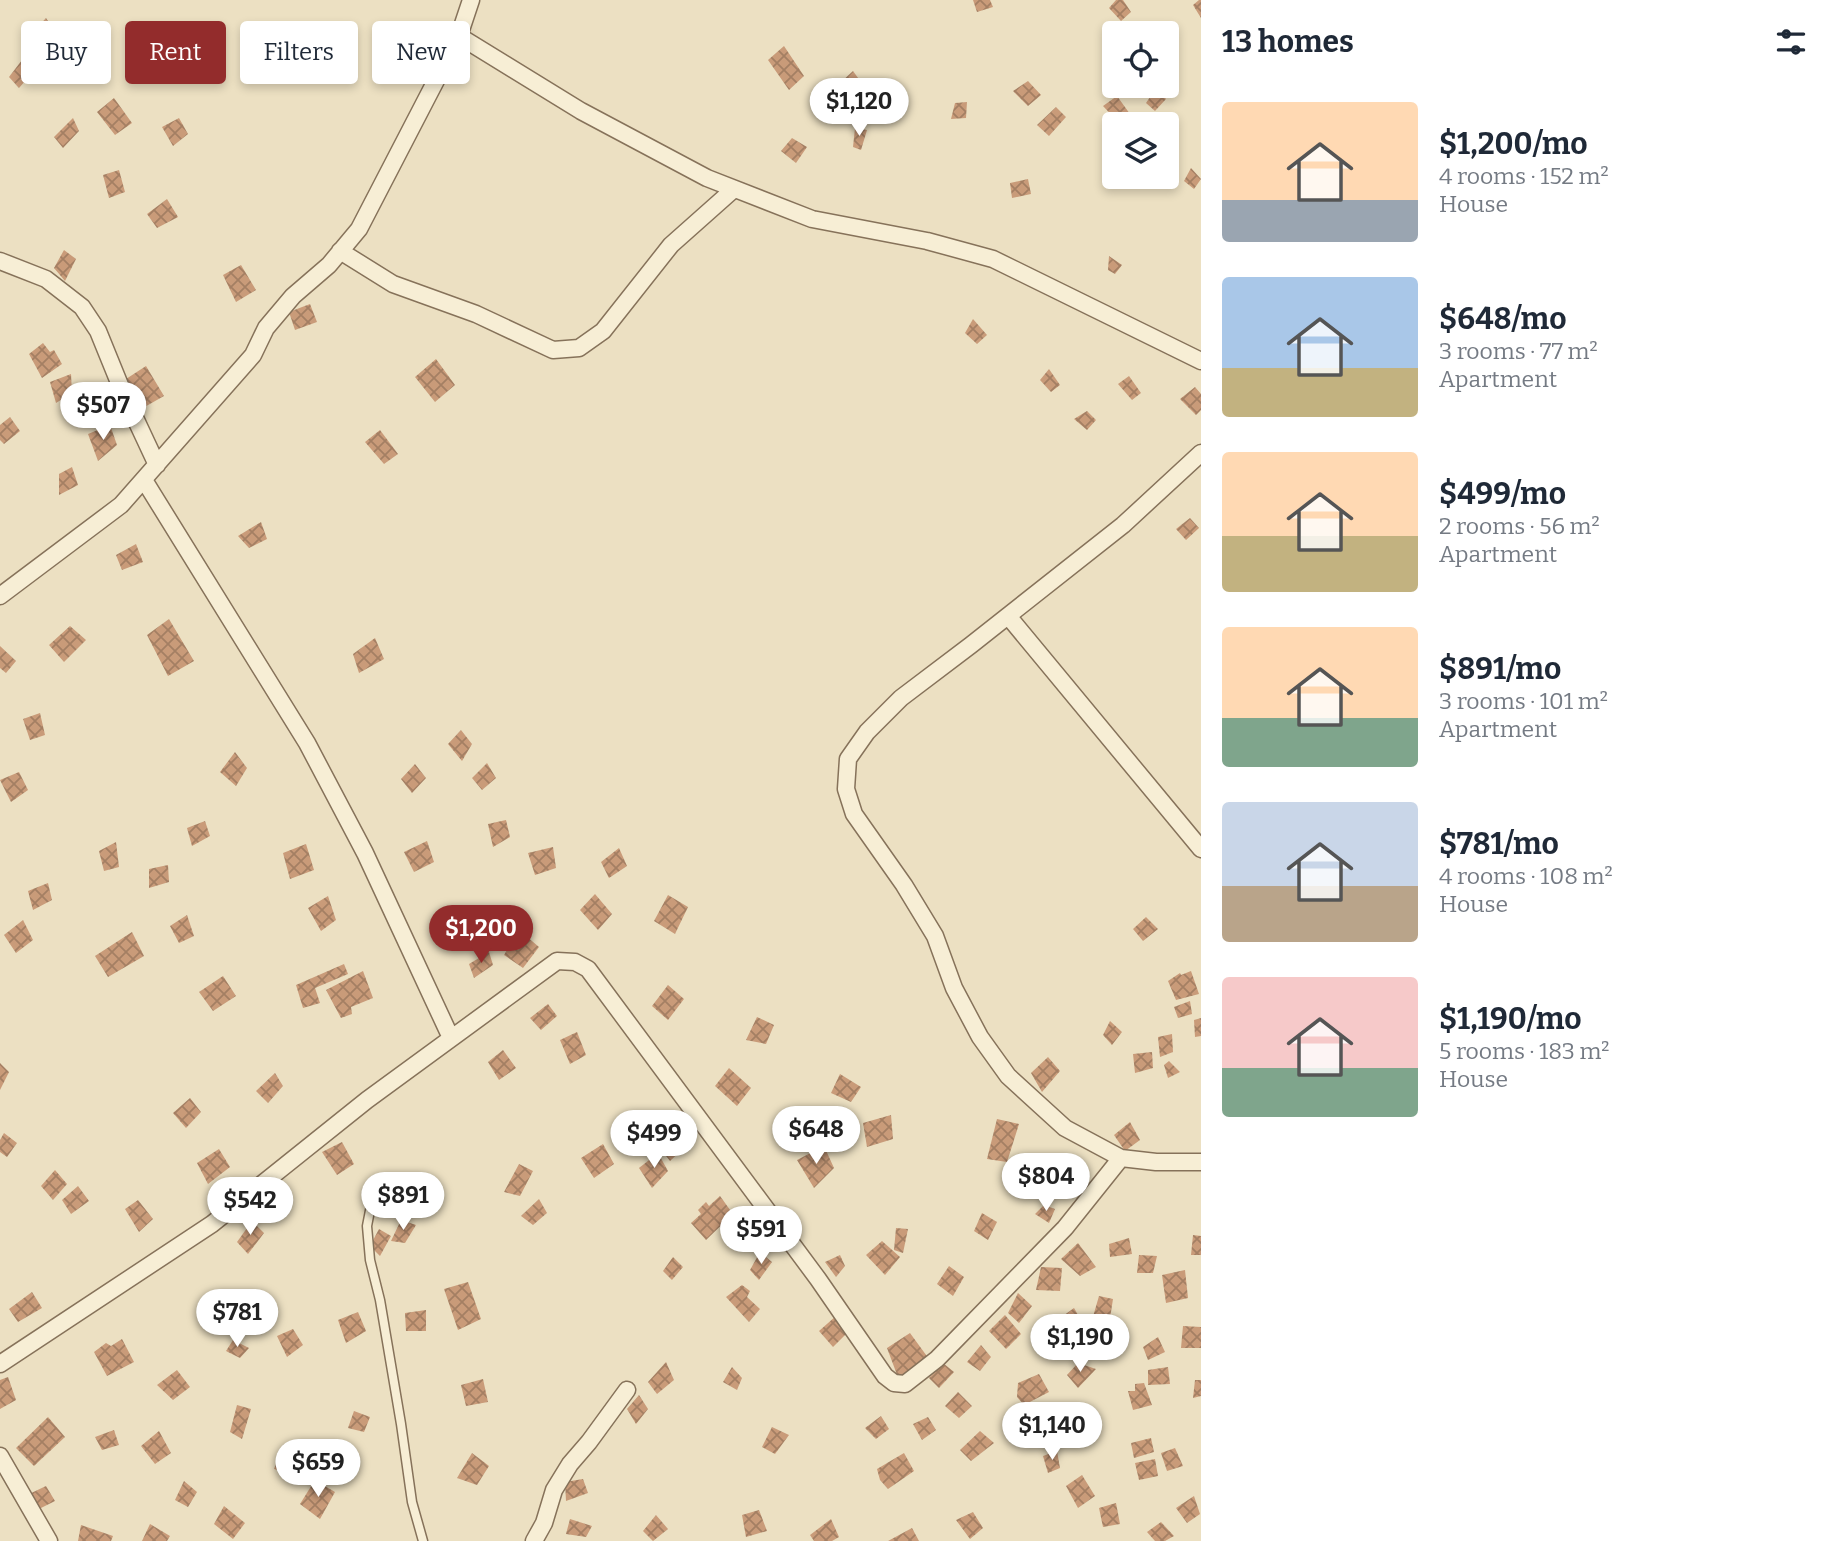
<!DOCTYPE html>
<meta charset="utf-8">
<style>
:root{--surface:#fff;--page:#f2f2f3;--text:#1f2937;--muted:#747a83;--accent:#932c2c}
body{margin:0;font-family:Bitter,serif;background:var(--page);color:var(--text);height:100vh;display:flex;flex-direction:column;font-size:26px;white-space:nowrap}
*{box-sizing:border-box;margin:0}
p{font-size:23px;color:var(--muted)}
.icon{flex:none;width:38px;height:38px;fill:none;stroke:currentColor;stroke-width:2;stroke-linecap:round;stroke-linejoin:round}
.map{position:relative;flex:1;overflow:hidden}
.panel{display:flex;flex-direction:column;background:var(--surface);width:630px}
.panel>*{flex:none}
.guide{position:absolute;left:21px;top:21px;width:665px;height:63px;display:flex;gap:14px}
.fabs{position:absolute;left:1102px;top:21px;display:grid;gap:14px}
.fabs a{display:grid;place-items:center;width:77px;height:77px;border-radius:7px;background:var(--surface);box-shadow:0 4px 10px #0003;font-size:35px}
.price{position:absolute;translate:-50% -60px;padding:0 16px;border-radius:24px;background:#fff;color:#222;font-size:23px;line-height:46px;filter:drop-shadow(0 2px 4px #0008)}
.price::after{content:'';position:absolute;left:50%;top:42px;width:21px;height:16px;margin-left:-10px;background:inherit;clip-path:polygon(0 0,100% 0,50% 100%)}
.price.current{background:var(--accent);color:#fff}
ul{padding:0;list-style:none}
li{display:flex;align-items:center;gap:21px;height:175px;padding:0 21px}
li span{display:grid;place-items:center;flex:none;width:196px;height:140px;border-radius:7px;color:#555}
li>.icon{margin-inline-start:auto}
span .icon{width:84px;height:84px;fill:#fffc;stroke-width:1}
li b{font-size:30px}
h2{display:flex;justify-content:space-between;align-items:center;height:84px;padding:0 21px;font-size:30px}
.pill{padding:0 24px;border-radius:7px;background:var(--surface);box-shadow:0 4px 10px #0003;font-size:24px;line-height:63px}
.pill.current{background:var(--accent);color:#fff}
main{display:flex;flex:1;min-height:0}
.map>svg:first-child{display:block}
</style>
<main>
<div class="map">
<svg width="1201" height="1541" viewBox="0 0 1201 1541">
<defs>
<pattern id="building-cross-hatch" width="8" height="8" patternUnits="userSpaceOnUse" patternTransform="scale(1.75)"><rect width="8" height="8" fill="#c99b79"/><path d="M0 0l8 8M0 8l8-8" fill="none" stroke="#a47f63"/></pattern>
</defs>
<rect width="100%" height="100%" fill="#ece0c2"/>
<path fill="url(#building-cross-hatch)" d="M973 0H990L993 7 977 12Z
M1116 0H1123L1131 12 1121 21 1109 8Z
M1199 0H1201V18L1193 5Z
M46 18 56 33 40 51 26 40Z
M1169 23 1175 37 1169 43 1167 33H1159Z
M784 46 804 76 789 90 768 60Z
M22 60 33 72 19 88 9 77Z
M853 71 861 82 851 95 840 83Z
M1028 81 1041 95 1028 106 1013 91Z
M1156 88 1166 99 1155 111 1146 103Z
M1117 96 1130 114 1119 123 1103 106Z
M114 98 132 123 115 135 97 112Z
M967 102 966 118 951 119 955 103Z
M1056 107 1066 117 1049 136 1037 125Z
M73 118 79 131 63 148 54 137Z
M179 118 188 134 173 146 162 127Z
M855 128 867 130 861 150 853 147Z
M792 138 807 147 796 163 781 151Z
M1191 168 1201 179 1194 189 1184 181Z
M119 170 125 192 109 198 103 175Z
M1028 179 1031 194 1012 198 1010 183Z
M167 199 178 217 157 228 147 214Z
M64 250 76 259 65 281 54 268Z
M1109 256 1122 265 1115 274 1108 270Z
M241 265 256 290 236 302 223 275Z
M310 304 317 322 295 330 289 312Z
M973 319 987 335 977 344 965 333Z
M43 343 50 352 54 350 62 364 42 378 29 354Z
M436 359 455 385 435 402 415 377Z
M146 366 164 396 141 409 126 379Z
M1049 369 1060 385 1051 392 1040 380Z
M71 374 72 393 56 403 50 382Z
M1129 376 1141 393 1132 400 1118 384Z
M1195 387 1201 394V410L1196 415 1180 399Z
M1087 411 1096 420 1087 430 1074 419Z
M10 417 20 431 4 444 0 440V425Z
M110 425 117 445 98 461 88 434Z
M380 430 398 454 384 464 365 442Z
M72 467 78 485 59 495V474Z
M1190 518 1199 528 1186 540 1176 529Z
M261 522 267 539 249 548 238 536Z
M136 544 143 562 122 570 116 555Z
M169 619 194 661 168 676 147 635Z
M70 626 86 640 64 662 49 645Z
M375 638 384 659 359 673 353 654Z
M0 646 16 661 6 673 0 668Z
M40 713 45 735 30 740 23 719Z
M461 730 472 744 462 761 448 744Z
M235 752 247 768 236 786 220 772Z
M487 763 496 778 482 790 472 778Z
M415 764 426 778 412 793 401 779Z
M19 772 28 790 11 802 0 780Z
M506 820 510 837 493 847 488 824Z
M205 821 210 836 192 846 187 828Z
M427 841 434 862 414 872 404 852Z
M116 842 119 867 104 871 99 851Z
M306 844 314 870 290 879 283 853Z
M553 847 556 868 535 875 528 853Z
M619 848 627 866 609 878 601 862Z
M168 865 169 882 149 888V869Z
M48 883 52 900 33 910 28 891Z
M595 894 612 914 598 930 580 910Z
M668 895 688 907 675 934 654 921Z
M328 896 336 920 321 931 308 908Z
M187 915 194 936 179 943 170 926Z
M1146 917 1158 929 1143 941 1133 929Z
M23 920 33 940 16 953 4 935Z
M519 930 539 947 523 968 504 955Z
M132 932 144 956 108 977 95 956Z
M489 952 493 965 474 978 469 964Z
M344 964 348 974 315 988 320 1003 303 1008 296 985Z
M363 971 373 998 351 1007 352 1014 341 1018 326 990Z
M1191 971 1199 994 1176 1000 1168 981 1180 973 1181 975Z
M223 976 236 996 213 1011 199 992Z
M668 985 684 999 668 1020 652 1006Z
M1190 1001 1192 1014 1178 1018 1174 1007Z
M548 1004 557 1016 541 1030 530 1018Z
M757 1017 774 1025 766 1044 746 1040Z
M1201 1018V1036L1195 1037 1194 1020Z
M1110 1021 1122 1032 1112 1045 1103 1035Z
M577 1032 586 1055 570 1064 560 1040Z
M1172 1034 1173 1052 1160 1057 1158 1037Z
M503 1050 516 1068 499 1080 488 1062Z
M1152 1052 1153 1068 1135 1073 1133 1054Z
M1048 1057 1060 1071 1042 1092 1031 1073Z
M1169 1061 1180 1072 1168 1078 1164 1065Z
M0 1063 9 1072 0 1090Z
M729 1068 751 1088 737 1106 715 1086Z
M275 1073 283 1086 268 1103 256 1091Z
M840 1074 861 1087 851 1102 831 1093Z
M190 1098 201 1112 186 1128 173 1113Z
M891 1115 893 1139 867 1147 863 1123Z
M997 1119 1019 1124 1007 1162 987 1159Z
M1130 1122 1140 1140 1125 1151 1114 1135Z
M647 1126 655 1144 634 1156 622 1139 628 1127 633 1138Z
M672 1126 685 1147 670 1161 656 1143Z
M4 1133 17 1143 7 1157 0 1152V1140Z
M342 1142 354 1164 337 1175 322 1152Z
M603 1144 614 1164 594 1178 581 1158Z
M824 1146 834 1168 814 1188 797 1160Z
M219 1149 230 1167 208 1184 197 1163Z
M658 1153 668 1171 652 1188 639 1168Z
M1065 1160 1079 1166 1071 1182 1056 1175Z
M519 1164 533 1171 520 1196 504 1192Z
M55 1170 67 1184 53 1200 41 1186Z
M78 1186 89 1201 71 1214 62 1200Z
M720 1196 733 1214 706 1240 691 1223 701 1214 698 1210 706 1202 709 1206Z
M539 1199 547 1213 533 1225 521 1216Z
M138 1200 153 1219 139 1232 125 1209Z
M1044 1205 1055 1209 1049 1223 1035 1214Z
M982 1213 997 1222 988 1240 974 1231Z
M401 1220 416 1225 405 1243 391 1241Z
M252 1221 264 1233 248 1254 237 1242Z
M896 1228 908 1229 903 1253 894 1250Z
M379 1229 391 1236 380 1256 370 1246Z
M1193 1235 1201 1236V1255H1191Z
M1129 1238 1132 1254 1110 1257 1109 1244Z
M882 1241 900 1257 885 1275 866 1255Z
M1078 1243 1096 1267 1080 1276 1061 1259Z
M760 1252 772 1262 759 1280 750 1270Z
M840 1255 845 1266 836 1277 825 1262Z
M1139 1255 1157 1256 1153 1273H1137Z
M673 1257 683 1267 672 1280 663 1271Z
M949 1266 964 1277 953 1296 937 1284Z
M1041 1267 1062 1268 1060 1291 1036 1290Z
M1185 1270 1188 1298 1166 1303 1162 1275Z
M468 1282 481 1319 458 1330 444 1289Z
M742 1285 750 1291 747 1297 760 1309 749 1322 726 1297Z
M32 1292 42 1308 18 1322 9 1309Z
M1018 1293 1032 1306 1019 1323 1008 1313Z
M1099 1296 1113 1299 1109 1325 1092 1320Z
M1074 1308 1081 1320 1065 1332 1056 1321Z
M426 1310V1331H406L405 1313Z
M358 1312 366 1331 346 1343 338 1320Z
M1005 1315 1021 1334 1006 1349 989 1331Z
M836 1316 847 1333 833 1347 819 1331Z
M1183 1326 1201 1327V1348H1181Z
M1094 1328 1107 1348 1088 1360 1078 1342Z
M293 1329 303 1345 287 1357 277 1336Z
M910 1333 929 1359 899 1380 887 1348Z
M1158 1337 1165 1352 1148 1360 1143 1347Z
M122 1339 134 1362 107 1376 94 1352 106 1343 111 1346Z
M233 1340 249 1348 240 1358 226 1351Z
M981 1345 991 1357 980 1371 967 1362Z
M666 1362 674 1380 657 1394 648 1382Z
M943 1363 954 1372 939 1388 929 1378Z
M1078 1363 1096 1369 1078 1388 1067 1375Z
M732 1367 742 1378 737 1390 723 1382Z
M1168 1367 1170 1384 1148 1385V1370Z
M177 1370 190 1387 173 1400 157 1385Z
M1039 1374 1049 1392 1024 1405 1017 1397 1018 1383Z
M8 1377 16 1400 0 1409V1380Z
M483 1379 488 1402 466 1406 461 1385Z
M1195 1380H1201V1396L1193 1398Z
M1144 1383 1152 1405 1133 1410 1128 1391H1135V1384Z
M958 1392 972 1406 959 1418 945 1406Z
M639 1395 648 1409 636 1424 627 1409Z
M237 1405 251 1409 242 1439 230 1432Z
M354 1411 370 1417 364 1432 348 1428Z
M881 1416 889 1429 876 1439 865 1428Z
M48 1417 65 1437 34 1466 16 1448Z
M928 1417 936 1430 922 1440 913 1424Z
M772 1427 789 1435 775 1454 762 1447Z
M114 1430 119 1445 102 1450 95 1437Z
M159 1431 171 1453 155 1464 141 1446Z
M980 1431 994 1443 971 1461 960 1450Z
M1151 1438 1154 1452 1134 1458 1131 1443Z
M284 1444 304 1456 292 1474 274 1469Z
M1175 1448 1183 1466 1167 1471 1161 1453Z
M1057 1451 1060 1468 1048 1473 1043 1456Z
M472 1453 489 1466 477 1485 457 1478Z
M904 1453 914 1471 888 1489 880 1480 877 1469Z
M1155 1459 1158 1476 1139 1480 1135 1463Z
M1082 1475 1095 1496 1078 1508 1066 1486Z
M583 1479 588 1493 566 1501 565 1482Z
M315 1480 335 1492 320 1519 300 1504Z
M184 1481 197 1492 188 1507 175 1500Z
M46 1486 55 1501 35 1511 25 1496Z
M1194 1496 1200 1514 1187 1523 1176 1508Z
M1116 1503 1120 1524 1103 1527 1099 1508Z
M224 1506 245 1523 233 1539 214 1524Z
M759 1510 767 1531 746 1537 742 1515Z
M973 1512 983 1528 970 1539 956 1520Z
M656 1515 668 1529 653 1541 643 1531Z
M570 1519 592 1526 586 1537 566 1534Z
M831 1519 839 1537 832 1541H814L810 1535Z
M1161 1522 1174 1536 1165 1541H1155L1147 1532Z
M150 1524 170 1536 167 1541H142Z
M81 1525 113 1536 111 1541H78Z
M912 1528 919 1541H888Z"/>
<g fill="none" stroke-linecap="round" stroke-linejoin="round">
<defs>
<path id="service" d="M374 1190 367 1226 370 1260 380 1300 401 1424 412 1502 423 1541"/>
<path id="minor" d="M459 36 581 111 707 178 812 219 927 241 993 259 1201 361
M340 251 393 284 476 314 553 350 579 348 603 331 671 245 734 189
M0 261 46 279 82 307 98 331 122 390 157 465
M1201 453 1123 525 971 645 901 698 867 732 848 759 846 789 854 814 904 885 935 936 954 988 980 1037 1008 1076 1065 1128 1121 1158 1156 1162H1201
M144 480 307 743 365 853 451 1038
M0 596 121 505 253 355 266 328 293 296 329 265 359 229 459 36 471 0
M1008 616 1201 849
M0 1364 212 1224 367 1100 557 961 575 962 588 969 818 1279 885 1376 894 1383 905 1384 937 1359 1065 1228 1121 1158
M0 1456 49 1541
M534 1541 544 1523 554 1490 570 1464 589 1442 627 1390"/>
</defs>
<use href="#service" stroke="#86725a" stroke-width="11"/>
<use href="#minor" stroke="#86725a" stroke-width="19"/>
<use href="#service" stroke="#f7eed5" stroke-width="8"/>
<use href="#minor" stroke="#f7eed5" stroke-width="16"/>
</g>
</svg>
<div class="fabs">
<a><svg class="icon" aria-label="locate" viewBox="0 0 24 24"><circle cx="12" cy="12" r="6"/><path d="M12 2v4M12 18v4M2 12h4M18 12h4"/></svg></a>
<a><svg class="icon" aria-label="layers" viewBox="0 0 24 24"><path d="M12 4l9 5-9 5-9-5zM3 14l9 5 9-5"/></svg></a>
</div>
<b class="price" style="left:859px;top:138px">$1,120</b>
<b class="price" style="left:103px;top:442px">$507</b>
<b class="price current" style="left:481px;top:965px">$1,200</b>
<b class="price" style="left:816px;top:1166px">$648</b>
<b class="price" style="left:654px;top:1170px">$499</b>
<b class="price" style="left:1046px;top:1213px">$804</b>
<b class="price" style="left:403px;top:1232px">$891</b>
<b class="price" style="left:250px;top:1237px">$542</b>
<b class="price" style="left:761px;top:1266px">$591</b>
<b class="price" style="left:237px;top:1349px">$781</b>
<b class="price" style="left:1080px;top:1374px">$1,190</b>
<b class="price" style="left:1052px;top:1462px">$1,140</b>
<b class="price" style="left:318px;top:1499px">$659</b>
<div class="guide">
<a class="pill">Buy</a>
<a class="pill current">Rent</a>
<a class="pill">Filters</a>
<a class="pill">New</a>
</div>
</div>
<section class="panel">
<h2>13 homes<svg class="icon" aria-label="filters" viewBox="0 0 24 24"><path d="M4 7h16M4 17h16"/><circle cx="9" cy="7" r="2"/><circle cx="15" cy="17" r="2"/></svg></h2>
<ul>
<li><span style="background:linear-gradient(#ffd9b3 70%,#9aa5b1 0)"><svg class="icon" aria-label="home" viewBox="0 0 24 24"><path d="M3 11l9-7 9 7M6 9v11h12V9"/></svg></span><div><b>$1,200/mo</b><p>4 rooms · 152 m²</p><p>House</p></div></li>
<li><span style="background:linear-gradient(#a9c7e8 65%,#c2b280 0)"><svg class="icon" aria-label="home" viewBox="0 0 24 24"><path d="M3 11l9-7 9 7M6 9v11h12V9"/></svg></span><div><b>$648/mo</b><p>3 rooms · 77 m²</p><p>Apartment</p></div></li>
<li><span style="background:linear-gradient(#ffd9b3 60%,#c2b280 0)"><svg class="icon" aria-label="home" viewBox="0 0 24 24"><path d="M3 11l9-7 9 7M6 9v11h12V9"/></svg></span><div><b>$499/mo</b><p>2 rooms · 56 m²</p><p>Apartment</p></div></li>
<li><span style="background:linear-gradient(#ffd9b3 65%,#7fa58c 0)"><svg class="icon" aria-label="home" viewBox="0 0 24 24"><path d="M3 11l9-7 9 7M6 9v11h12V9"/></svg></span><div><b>$891/mo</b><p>3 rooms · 101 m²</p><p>Apartment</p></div></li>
<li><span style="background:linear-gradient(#c9d6e8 60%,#b9a48a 0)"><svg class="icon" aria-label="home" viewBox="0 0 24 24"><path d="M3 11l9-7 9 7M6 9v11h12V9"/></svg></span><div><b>$781/mo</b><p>4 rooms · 108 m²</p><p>House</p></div></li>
<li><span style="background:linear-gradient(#f6c9c9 65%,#7fa58c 0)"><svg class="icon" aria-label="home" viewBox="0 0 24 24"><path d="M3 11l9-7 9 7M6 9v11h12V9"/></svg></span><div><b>$1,190/mo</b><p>5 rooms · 183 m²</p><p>House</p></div></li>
</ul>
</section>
</main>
